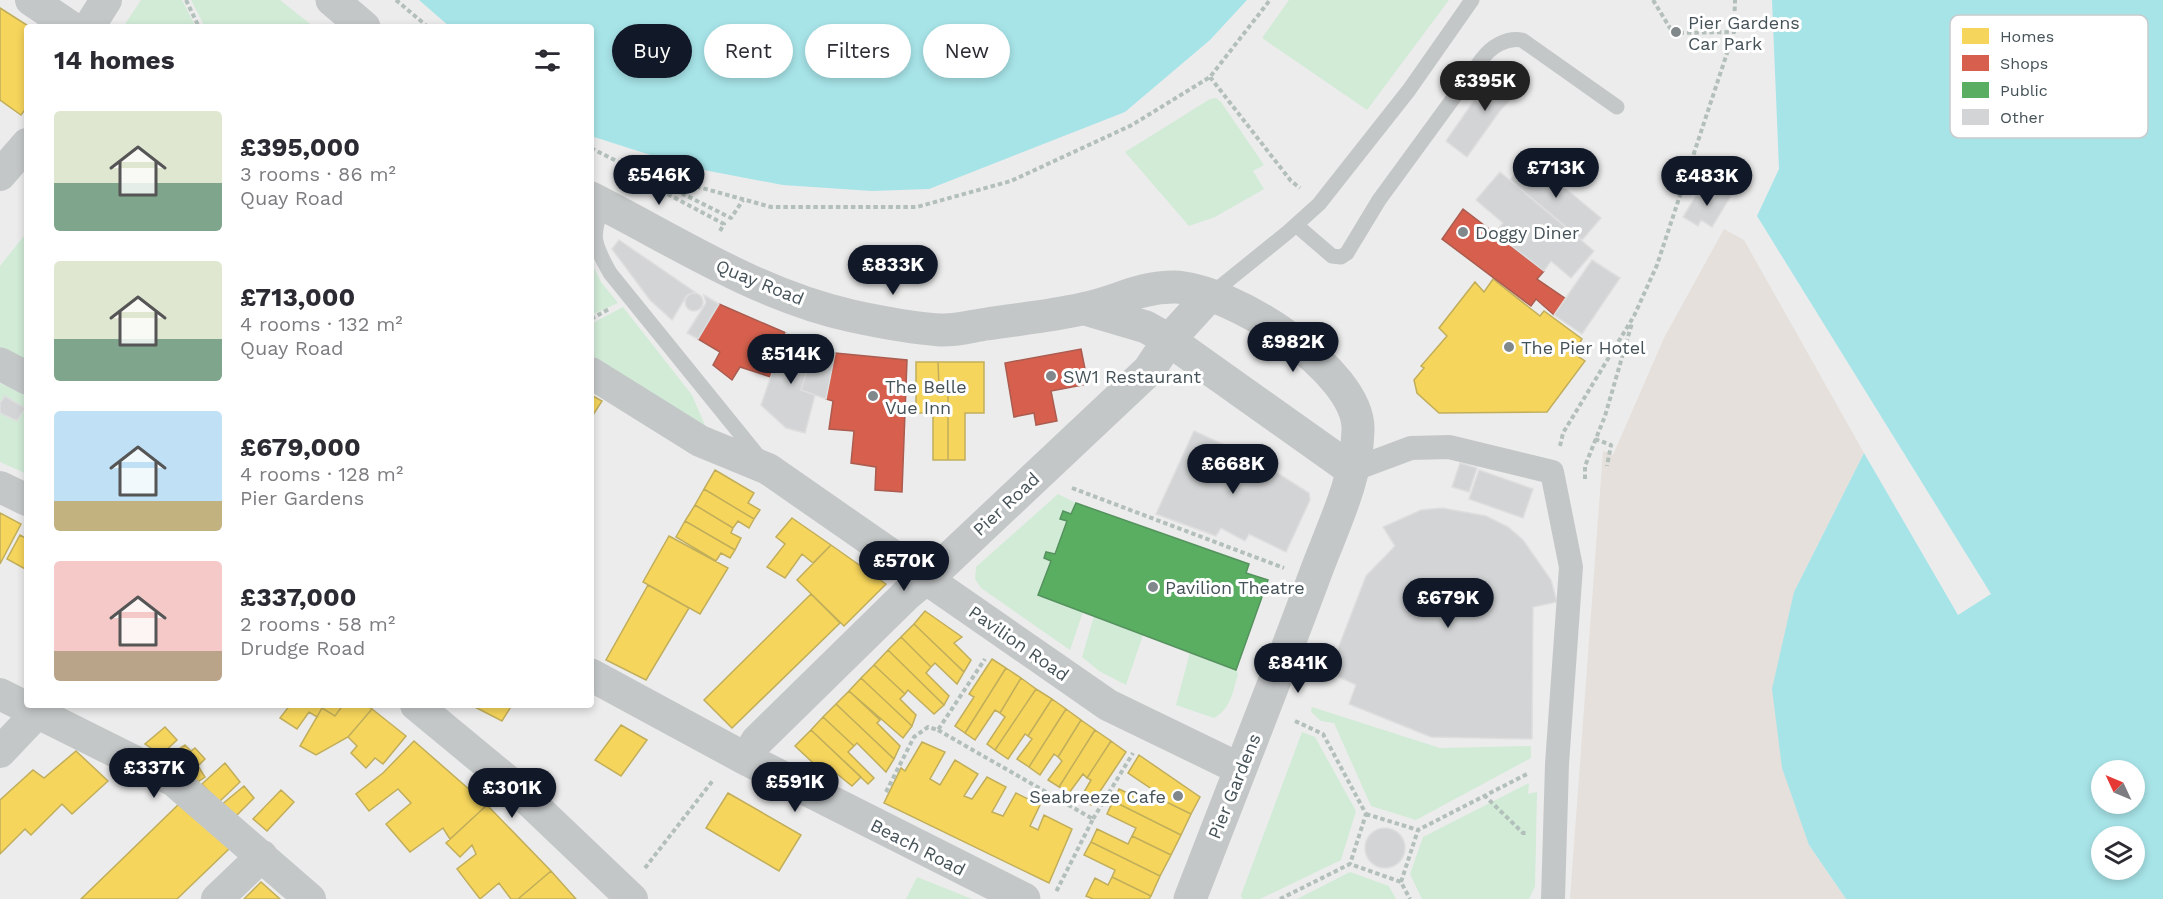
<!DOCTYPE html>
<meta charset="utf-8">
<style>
:root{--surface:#fff;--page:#f7f7f7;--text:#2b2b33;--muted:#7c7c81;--accent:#111827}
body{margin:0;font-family:"Work Sans",sans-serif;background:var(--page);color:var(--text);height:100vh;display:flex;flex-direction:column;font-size:22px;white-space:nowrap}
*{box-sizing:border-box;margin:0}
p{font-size:20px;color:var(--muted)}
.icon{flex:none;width:33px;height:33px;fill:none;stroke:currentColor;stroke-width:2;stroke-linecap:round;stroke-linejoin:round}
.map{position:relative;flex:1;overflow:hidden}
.drawer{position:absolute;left:24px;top:24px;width:570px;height:684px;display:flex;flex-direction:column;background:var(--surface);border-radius:6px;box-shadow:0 3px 9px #0003}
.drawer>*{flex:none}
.hud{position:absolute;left:612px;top:24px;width:570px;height:54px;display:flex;gap:12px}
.needle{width:39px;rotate:314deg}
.fabs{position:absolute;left:2091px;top:760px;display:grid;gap:12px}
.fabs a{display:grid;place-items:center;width:54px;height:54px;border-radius:50%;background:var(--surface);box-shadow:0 3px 9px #0003;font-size:30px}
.price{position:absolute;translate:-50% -51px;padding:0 14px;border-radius:21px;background:var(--accent);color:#fff;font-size:20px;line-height:39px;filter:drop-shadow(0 2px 3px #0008)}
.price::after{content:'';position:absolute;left:50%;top:36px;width:18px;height:14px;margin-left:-9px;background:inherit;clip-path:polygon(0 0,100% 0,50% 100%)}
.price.on{background:#222;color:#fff}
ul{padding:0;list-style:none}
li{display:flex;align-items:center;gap:18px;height:150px;padding:0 30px}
li span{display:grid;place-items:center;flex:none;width:168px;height:120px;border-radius:6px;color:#555}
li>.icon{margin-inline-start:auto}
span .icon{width:72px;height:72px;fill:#fffc;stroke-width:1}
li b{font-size:26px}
h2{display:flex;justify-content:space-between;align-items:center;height:72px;padding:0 30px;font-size:26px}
.pill{padding:0 21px;border-radius:27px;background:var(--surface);box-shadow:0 3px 9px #0003;font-size:21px;line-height:54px}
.pill.on{background:var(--accent);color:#fff}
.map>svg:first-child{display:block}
</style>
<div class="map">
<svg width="2163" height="899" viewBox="0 0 2163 899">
<rect width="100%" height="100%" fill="#edecec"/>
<path fill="#d1ebd7" d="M141 0H182L196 27H123Z
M191 0H280L314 27H205Z
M1289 0H1449L1367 110 1262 38Z
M1216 98 1221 102 1264 165 1253 171 1264 189 1215 217 1189 226 1125 152 1210 99Z
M27 232V362L0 348V266Z
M591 262 601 282 618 303 591 315Z
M623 307 692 395 707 430 591 355V324Z
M0 383 27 396V474L0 462Z
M1058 494 1076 503 1071 514 1063 511 1060 519 1067 521 1055 554 1046 552 1044 558 1051 561 1039 595 1083 612 1070 650 981 588 975 579 976 567Z
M1094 616 1143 635 1126 685 1099 671 1082 657Z
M1190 652 1236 670 1238 674C1233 691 1231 709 1214 718L1176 705Z
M1312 707 1440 748 1531 746V758L1416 820 1371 806 1334 723 1321 721 1311 712Z
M1302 732 1315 737 1356 811 1341 860 1260 899H1242L1241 895Z
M1529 783 1528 794 1537 792 1535 886 1529 899H1422L1410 874 1423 837Z
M1350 872 1389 886 1396 899H1297Z
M917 877 972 899H906Z"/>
<path fill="#e5e0db" d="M1724 229 1744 240 1864 453 1794 592 1809 845 1846 899H1570L1603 451 1613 455 1664 338Z"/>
<path fill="#a7e4e8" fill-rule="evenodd" d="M419 0H1247L1210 40 1125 112 929 189 872 191 783 185 688 167 591 136V27H450Z
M1772 0H2163V899H1846L1809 845 1782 768 1772 689 1794 592 1864 453 1958 615 1991 594 1757 216 1779 169ZM2102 771H2134V804H2102ZM2102 837H2134V870H2102Z"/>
<path fill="#f6d55c" stroke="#c1ae5b" stroke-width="1.5" d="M0 8 30 27H27V107L21 115 0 100Z
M1493 279 1540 316 1544 311 1582 339 1579 344 1584 350 1579 357 1585 361 1547 412 1439 413 1417 393 1414 380 1424 368 1421 366 1447 336 1439 328 1475 282 1484 292Z
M916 362H938L939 387 948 388V460H933V413H916Z
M938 362H984V413H965V460H948V388L939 387Z
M591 395 602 401 591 418Z
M715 470 754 493 748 503 760 510 754 519 704 489Z
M704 489 754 519 749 528 738 521 733 528 695 505Z
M695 505 733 528 731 533 741 538 735 550 685 521Z
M0 513 21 524 0 564Z
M792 518 831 545 813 563 802 554 785 578 767 567 785 544 776 537Z
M685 521 735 550 730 558 721 553 716 561 676 537Z
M20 535 27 539V570L7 559Z
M669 536 728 568 700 614 643 582Z
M831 545 886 584 844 626 797 580Z
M648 585 689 608 646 680 606 660Z
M811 594 840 623 732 728 704 700Z
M925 611 962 637 954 643 971 660 964 672 914 624Z
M914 624 964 672 957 684 935 663 931 667 901 637Z
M901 637 931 667 926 673 949 696 944 705 888 650Z
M888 650 944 705 934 714 908 690 905 694 874 665Z
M992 659 1006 668 965 733 955 726 974 697 969 694Z
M874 665 905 694 900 699 916 715 912 726 861 678Z
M1006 668 1021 678 1000 713 995 710 975 740 965 733Z
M861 678 912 726 903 738 849 691Z
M1021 678 1036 689 995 750 987 744 1005 717 1000 713Z
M1036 689 1052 699 1028 736 1025 734 1008 759 995 750Z
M849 691 880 720 877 723 900 746 894 759 836 704Z
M1052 699 1066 709 1029 767 1017 759 1032 739 1028 736Z
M836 704 894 759 886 772 857 743 854 746 823 717Z
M290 705H343L335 716 322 708 317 717 309 712 297 729 280 718Z
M343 705H366L372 709 348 737 316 755 300 746 322 708 335 716Z
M471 705H512L502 721Z
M372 709 406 736 383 764 375 758 366 768 351 753 357 746 348 737Z
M1066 709 1081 720 1058 757 1054 754 1040 775 1029 767Z
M823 717 854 746 848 752 874 778 868 784 811 730Z
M1081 720 1095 730 1059 787 1048 780 1062 761 1058 757Z
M621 725 647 740 621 776 595 760Z
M165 727 177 740 161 755 145 744Z
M811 730 861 777 852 786 831 769 826 775 795 746Z
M1095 730 1111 741 1087 778 1083 774 1069 793 1059 787Z
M414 741 487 805 450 839 443 828 410 852 386 824 411 803 398 789 369 811 356 794 383 773Z
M1111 741 1126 752 1091 805 1080 799 1091 780 1087 778Z
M922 742 945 752 930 779 940 785 955 760 978 774 964 796 972 799 987 777 1006 787 992 812 1003 816 1016 793 1040 805 1030 826 1038 830 1044 815 1072 829 1049 883 884 803 901 768 905 771Z
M185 745 191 751 195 748 205 759 198 766 205 777 196 783 165 758Z
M76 751 108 781 72 814 62 804 31 835 25 829 0 854V800L33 770 44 778Z
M1139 755 1200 797 1191 814 1150 794 1153 790 1128 773Z
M225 763 240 782 219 802 202 784Z
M244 786 254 798 234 818 220 806Z
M1119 789 1146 802 1150 794 1191 814 1181 835 1113 801Z
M281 790 294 802 267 831 253 819Z
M728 793 801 835 779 871 706 828Z
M1113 801 1181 835 1171 855 1132 836 1136 828 1107 814Z
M180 803 231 847 177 899H81Z
M487 805 551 871 518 899H511L499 883 480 899 457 869 476 854 472 845 460 857 446 843Z
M1097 829 1128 844 1132 836 1171 855 1160 876 1091 842Z
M1091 842 1160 876 1151 896 1112 877 1115 870 1084 855Z
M551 871 576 899H518Z
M1112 877 1151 896 1149 899H1093L1086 896 1095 878 1108 885Z
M261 882 280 899H244Z"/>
<path fill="#d6604d" stroke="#aa5c50" stroke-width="1.5" d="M1463 209 1544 271 1537 279 1566 299 1554 315 1536 299 1531 306 1442 239Z
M719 304 786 333 771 377 740 367 732 380 713 365 720 352 698 339Z
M1081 349 1088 384 1051 391 1057 421 1036 425 1034 413 1014 417 1005 363Z
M835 353 907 360 902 492 875 490 876 467 851 463 854 431 829 429 833 401 826 399Z"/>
<path fill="#5aae61" stroke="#54925e" stroke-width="1.5" d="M1076 503 1249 564 1246 573 1268 580 1236 670 1038 595 1051 561 1044 558 1046 552 1055 554 1067 521 1060 519 1063 511 1071 514Z"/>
<path fill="#d3d4d5" stroke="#dededf" stroke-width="1.5" d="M1512 66 1528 80 1499 112 1467 157 1446 141 1475 99 1481 103Z
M1529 158 1601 218 1582 240 1510 180Z
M1500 172 1594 251 1571 278 1551 261 1544 271 1495 233 1503 223 1476 200Z
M1720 186 1732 194 1712 227 1701 220 1698 226 1683 217 1700 189 1714 198Z
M619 240 695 292 687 295 672 320 650 300 612 249Z
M1592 260 1620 278 1582 334 1554 315Z
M685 302a9 9 0 1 1 18 0a9 9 0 1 1-18 0Z
M704 295 719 304 698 339 687 333 706 303Z
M786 333 815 346 801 390 815 395 805 433 786 428 761 405Z
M815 346 835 353 826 399 801 390Z
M5 396 25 408 17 421 0 413V403Z
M1194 431 1255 459 1309 493 1310 500 1286 552 1249 534 1245 541 1221 528 1216 536 1156 514Z
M1460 463 1477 468 1469 492 1452 487Z
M1479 470 1533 489 1523 518 1469 499Z
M1442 508 1486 516 1508 527 1523 540 1551 580 1557 602 1533 607 1532 739 1431 737 1349 704 1356 685 1329 672 1366 576 1395 546 1383 527 1421 510Z
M1365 848a20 20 0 1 1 40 0a20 20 0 1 1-40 0Z"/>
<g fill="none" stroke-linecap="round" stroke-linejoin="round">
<path stroke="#b3bfba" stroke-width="4" stroke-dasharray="4.5 3" stroke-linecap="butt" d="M186 0 199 27
M396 0 428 27
M1653 0 1673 33 1734 32
M1210 77 1291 181 1300 188
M591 148 630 168 771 207H917L1011 181 1132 125 1210 77 1270 0
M720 231 724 224 658 189 661 183 731 218 743 200
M591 319 609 309
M1595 439 1611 445 1607 466
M1560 446 1563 433 1634 316 1657 265 1734 32 1735 0
M1585 479V466L1605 416 1632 323
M1072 488 1284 568
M1295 721 1323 734 1366 814 1350 864
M938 730 1093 819 1056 892
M886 792 914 737 928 727 938 730 985 659
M1484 795 1523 833H1528
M1366 814 1418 830
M1093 819 1133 753
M645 868 714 779
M1401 882 1418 830 1529 773
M1280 899 1350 864 1401 882 1410 899"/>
<path stroke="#c4c7c8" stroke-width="15" d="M603 204C591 236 593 243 610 273L759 457
M1296 225 1332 256 1341 257 1347 253 1379 200 1482 59C1491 47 1506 37 1522 40L1617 107
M1210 295 1288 232 1319 204 1409 90 1472 0"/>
<path stroke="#c4c7c8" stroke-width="24" d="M1352 470 1411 448 1449 447 1552 472 1571 567 1557 764 1553 899"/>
<path stroke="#c4c7c8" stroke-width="32" d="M31 0 71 27
M89 27 106 0
M0 175 27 144
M591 373 700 441 768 469 1108 705 1240 769
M0 487 27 500
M0 694 174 781 310 899
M416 705 508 781 632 899
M0 752 37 713
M217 899 262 856"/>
<path stroke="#c4c7c8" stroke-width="33" d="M332 0 364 27
M591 198C676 241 757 295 852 316 880 322 911 328 940 330 955 331 972 326 987 324 1019 319 1051 316 1082 309 1115 303 1138 287 1174 287 1229 288 1360 370 1358 430 1357 482 1330 532 1313 580 1273 687 1231 793 1190 899
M1085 309 1146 327 1169 340 1352 470
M0 364 27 378
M591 675 746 759 1024 899
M746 759 757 741 907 594 942 565 1149 370 1169 340 1210 295"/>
</g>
<g fill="#80888c" stroke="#fff" stroke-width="2">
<circle cx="1676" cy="32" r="6"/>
<circle cx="1463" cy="232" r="6"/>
<circle cx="1509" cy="347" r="6"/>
<circle cx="1051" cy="376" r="6"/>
<circle cx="873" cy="396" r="6"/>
<circle cx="1153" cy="587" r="6"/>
<circle cx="1178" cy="796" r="6"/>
</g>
<g text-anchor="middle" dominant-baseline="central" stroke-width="6" stroke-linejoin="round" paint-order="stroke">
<g font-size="18" fill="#455258" stroke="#fff" text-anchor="start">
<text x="1688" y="22">Pier Gardens<tspan x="1688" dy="21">Car Park</tspan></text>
<text x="1475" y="232">Doggy Diner</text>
<text x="1521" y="347">The Pier Hotel</text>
<text x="1063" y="376">SW1 Restaurant</text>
<text x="885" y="386">The Belle<tspan x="885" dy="21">Vue Inn</tspan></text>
<text x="1165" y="587">Pavilion Theatre</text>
<text x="1166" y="796" text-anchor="end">Seabreeze Cafe</text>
</g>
<g font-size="18" fill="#455258" stroke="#fff">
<text transform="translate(760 282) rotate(22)">Quay Road</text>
<text transform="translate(1006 504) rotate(-43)">Pier Road</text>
<text transform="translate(1019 643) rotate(35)">Pavilion Road</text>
<text transform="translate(1234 786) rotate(-68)">Pier Gardens</text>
<text transform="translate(918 847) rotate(27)">Beach Road</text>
</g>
</g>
<rect x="1950" y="15" width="198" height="123" rx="9" fill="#fff" stroke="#c7cbcd" stroke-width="1.5"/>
<rect x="1962" y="28" width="27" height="16" fill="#f6d55c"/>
<rect x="1962" y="55" width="27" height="16" fill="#d6604d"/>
<rect x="1962" y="82" width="27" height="16" fill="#5aae61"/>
<rect x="1962" y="109" width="27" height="16" fill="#d3d4d5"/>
<g font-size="16" fill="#455258">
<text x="2000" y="42">Homes</text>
<text x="2000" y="69">Shops</text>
<text x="2000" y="96">Public</text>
<text x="2000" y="123">Other</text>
</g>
</svg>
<div class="fabs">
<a><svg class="needle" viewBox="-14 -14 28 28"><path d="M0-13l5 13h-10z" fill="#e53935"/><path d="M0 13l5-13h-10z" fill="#7c7c81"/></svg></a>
<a><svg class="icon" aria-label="layers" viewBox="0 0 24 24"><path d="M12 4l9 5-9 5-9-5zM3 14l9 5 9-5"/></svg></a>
</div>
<b class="price on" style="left:1485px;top:112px">£395K</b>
<b class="price" style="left:1556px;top:199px">£713K</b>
<b class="price" style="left:659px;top:206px">£546K</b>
<b class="price" style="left:1707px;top:207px">£483K</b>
<b class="price" style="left:893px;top:296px">£833K</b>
<b class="price" style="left:1293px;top:373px">£982K</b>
<b class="price" style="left:791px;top:385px">£514K</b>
<b class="price" style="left:1233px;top:495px">£668K</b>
<b class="price" style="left:904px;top:592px">£570K</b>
<b class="price" style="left:1448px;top:629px">£679K</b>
<b class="price" style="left:1298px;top:694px">£841K</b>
<b class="price" style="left:154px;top:799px">£337K</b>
<b class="price" style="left:795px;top:813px">£591K</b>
<b class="price" style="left:512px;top:819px">£301K</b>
<div class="hud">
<a class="pill on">Buy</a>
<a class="pill">Rent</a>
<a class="pill">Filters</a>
<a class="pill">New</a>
</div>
<section class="drawer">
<h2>14 homes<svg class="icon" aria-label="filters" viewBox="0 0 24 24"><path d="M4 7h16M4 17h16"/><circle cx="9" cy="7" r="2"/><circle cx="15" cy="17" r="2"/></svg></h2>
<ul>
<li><span style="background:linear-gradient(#dfe7d0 60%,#7fa58c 0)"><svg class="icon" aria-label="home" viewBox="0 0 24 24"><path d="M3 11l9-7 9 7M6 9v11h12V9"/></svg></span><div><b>£395,000</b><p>3 rooms · 86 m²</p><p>Quay Road</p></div></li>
<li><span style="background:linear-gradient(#dfe7d0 65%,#7fa58c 0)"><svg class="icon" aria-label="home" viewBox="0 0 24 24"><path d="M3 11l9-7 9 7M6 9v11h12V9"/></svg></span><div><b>£713,000</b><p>4 rooms · 132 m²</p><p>Quay Road</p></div></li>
<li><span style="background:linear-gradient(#bfe0f5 75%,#c2b280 0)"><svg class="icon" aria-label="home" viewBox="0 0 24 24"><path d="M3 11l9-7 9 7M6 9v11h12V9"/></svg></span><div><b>£679,000</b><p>4 rooms · 128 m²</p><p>Pier Gardens</p></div></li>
<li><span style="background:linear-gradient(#f6c9c9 75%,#b9a48a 0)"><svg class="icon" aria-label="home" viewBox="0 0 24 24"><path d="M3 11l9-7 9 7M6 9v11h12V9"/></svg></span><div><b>£337,000</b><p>2 rooms · 58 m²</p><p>Drudge Road</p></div></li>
</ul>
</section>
</div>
